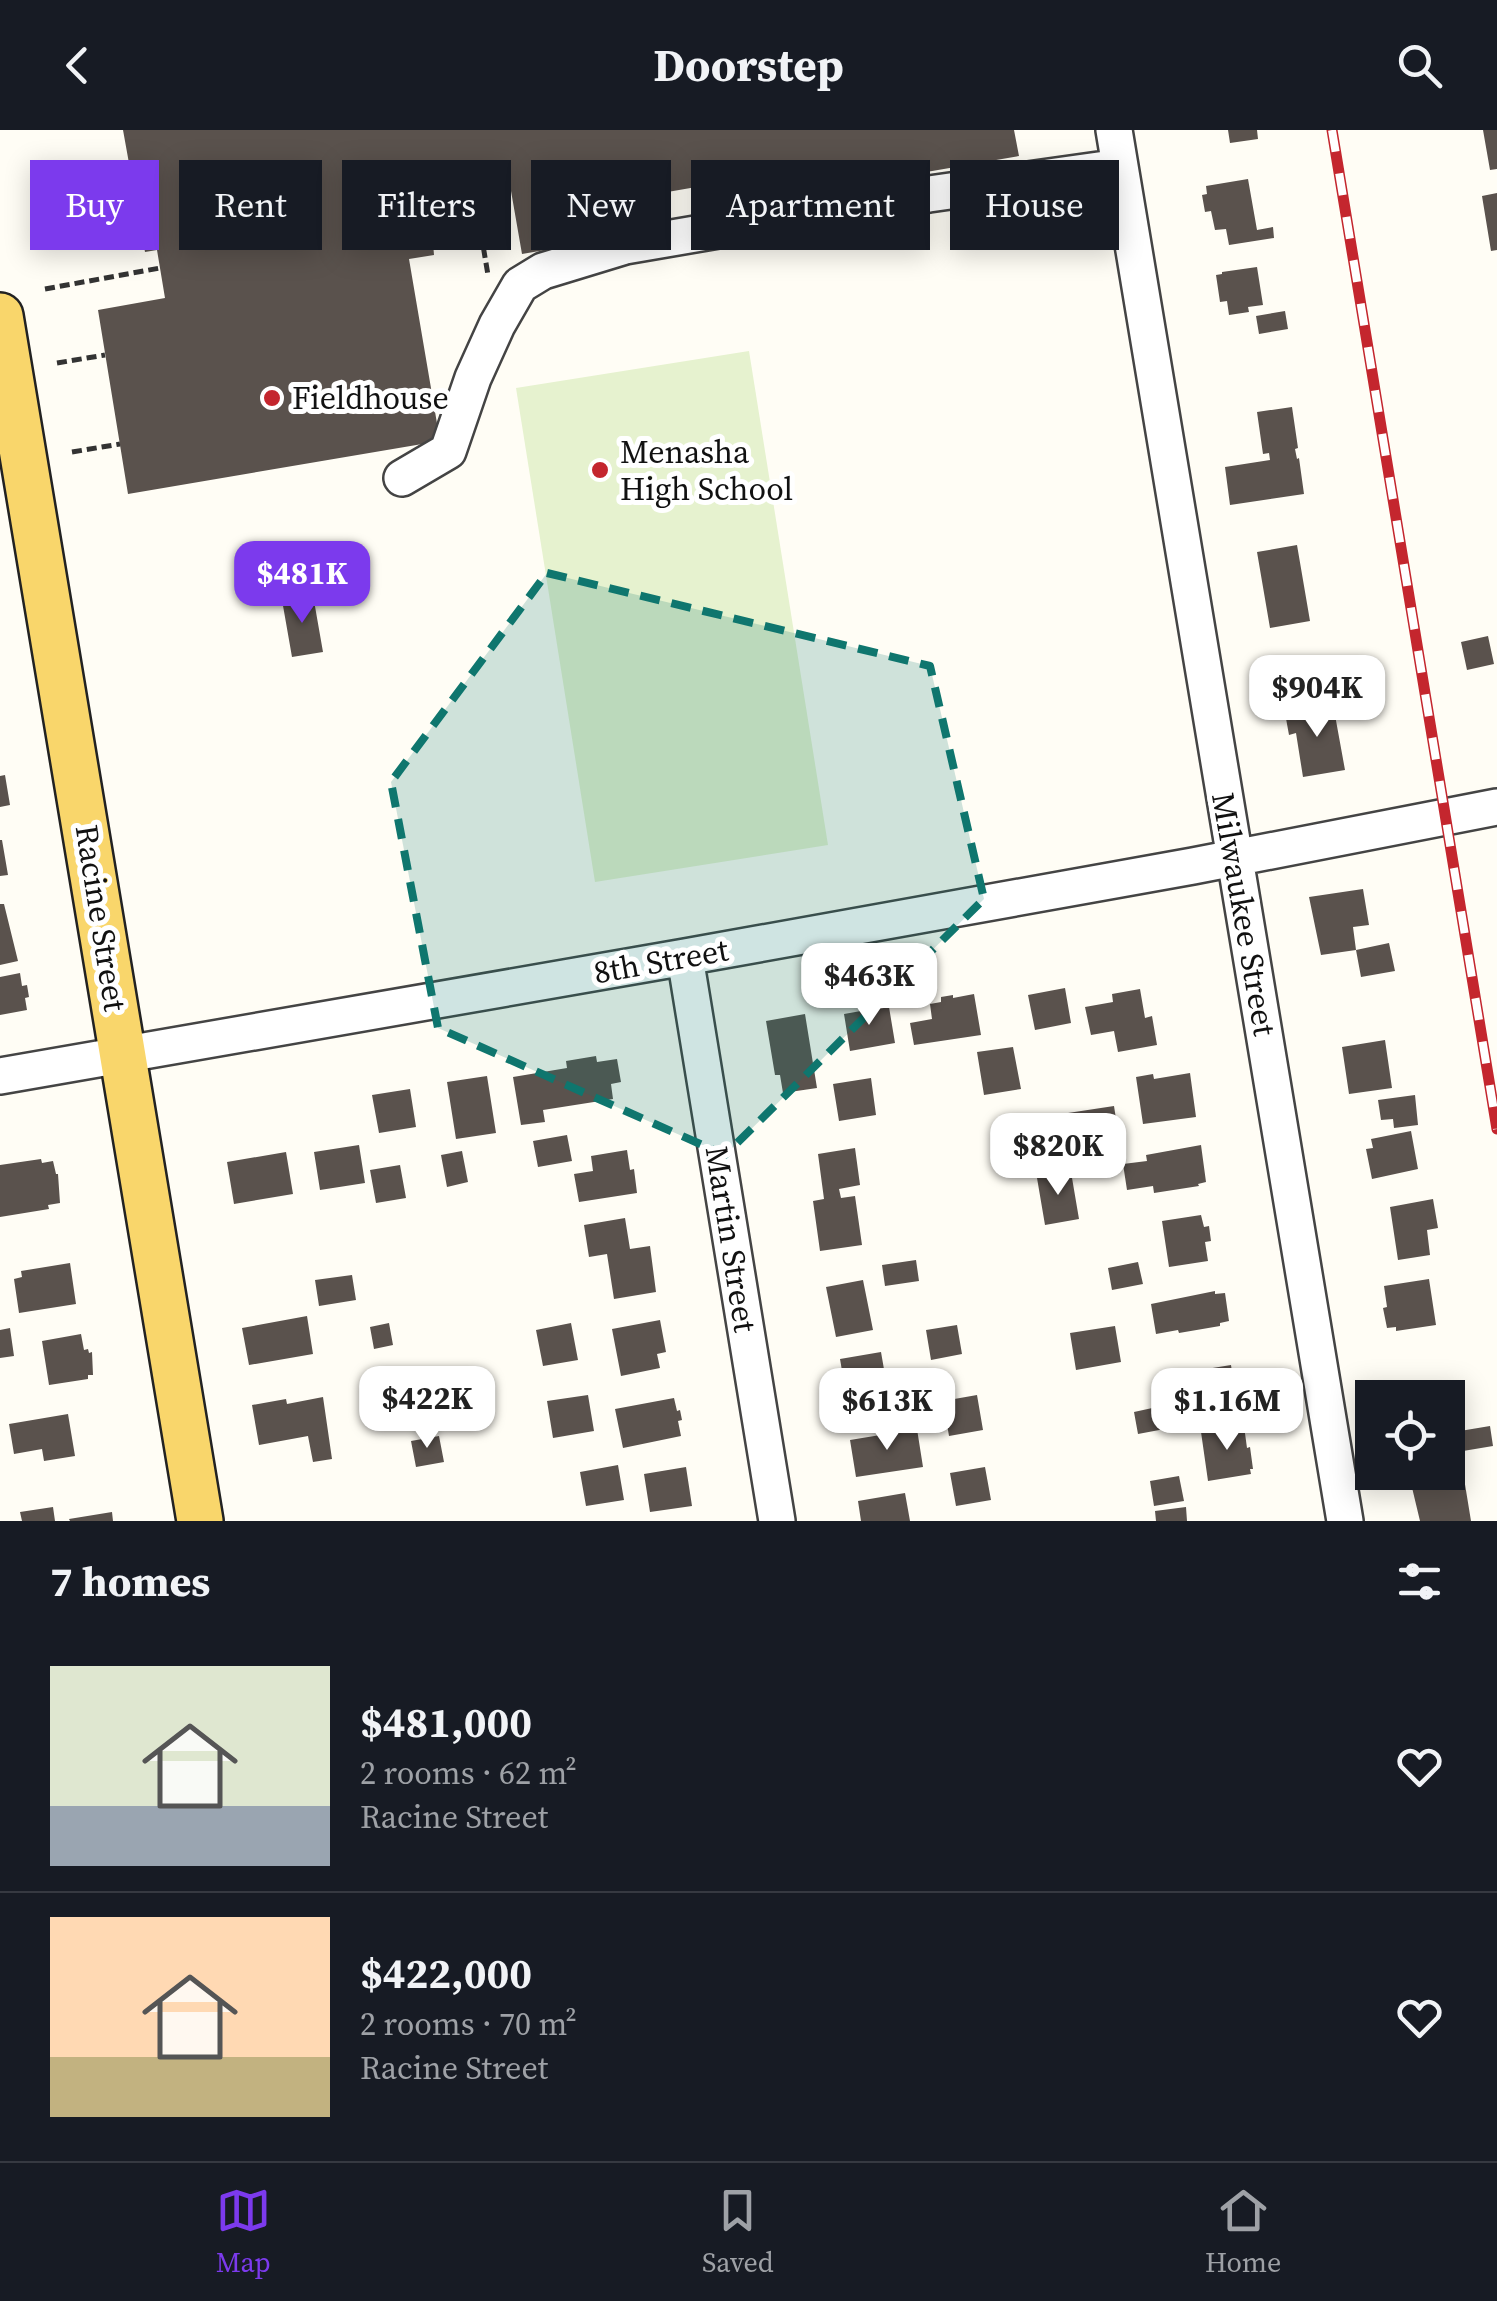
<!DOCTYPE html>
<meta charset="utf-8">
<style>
:root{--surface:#171b24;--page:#242831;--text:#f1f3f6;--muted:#9ea1a6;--line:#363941;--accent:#7c3aed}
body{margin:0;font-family:"Source Serif 4",serif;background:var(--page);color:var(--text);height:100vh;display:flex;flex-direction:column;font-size:38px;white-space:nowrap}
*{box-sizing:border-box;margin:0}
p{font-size:32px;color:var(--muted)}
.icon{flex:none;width:55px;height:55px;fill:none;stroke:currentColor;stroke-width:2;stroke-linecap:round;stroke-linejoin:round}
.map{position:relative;height:1391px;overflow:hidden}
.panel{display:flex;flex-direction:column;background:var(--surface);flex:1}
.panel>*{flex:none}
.banner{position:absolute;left:30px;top:30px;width:1438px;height:90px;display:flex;gap:20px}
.fabs{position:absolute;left:1355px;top:1250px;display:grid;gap:20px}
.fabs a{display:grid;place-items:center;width:110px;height:110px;border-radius:0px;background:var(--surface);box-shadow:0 5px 25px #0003;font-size:50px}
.price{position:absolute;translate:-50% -85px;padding:0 22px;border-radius:20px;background:#fff;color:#222;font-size:32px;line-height:65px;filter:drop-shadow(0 2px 5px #0008)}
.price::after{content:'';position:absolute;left:50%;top:60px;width:30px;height:22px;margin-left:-15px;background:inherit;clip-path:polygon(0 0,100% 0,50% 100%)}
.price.selected{background:var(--accent);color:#fff}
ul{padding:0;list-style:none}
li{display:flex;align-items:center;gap:30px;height:250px;padding:0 50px}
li+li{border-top:2px solid var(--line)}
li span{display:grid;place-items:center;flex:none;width:280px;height:200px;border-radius:0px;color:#555}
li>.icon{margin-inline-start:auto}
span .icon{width:120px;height:120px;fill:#fffc;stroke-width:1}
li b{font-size:42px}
h2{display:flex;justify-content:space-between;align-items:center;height:120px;padding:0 50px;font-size:42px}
.chip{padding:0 35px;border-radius:0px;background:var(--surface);box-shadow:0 5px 25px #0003;font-size:35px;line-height:90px}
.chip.selected{background:var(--accent);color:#fff}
header{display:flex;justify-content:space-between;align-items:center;height:130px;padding:0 50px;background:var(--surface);font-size:45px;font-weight:700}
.tabs{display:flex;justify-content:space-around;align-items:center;height:140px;border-top:2px solid var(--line);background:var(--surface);font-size:28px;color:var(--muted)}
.tabs a{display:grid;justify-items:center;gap:5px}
.tabs .selected{color:var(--accent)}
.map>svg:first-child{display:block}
</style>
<header><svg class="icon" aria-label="back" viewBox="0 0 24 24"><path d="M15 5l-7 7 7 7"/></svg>Doorstep<svg class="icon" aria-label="search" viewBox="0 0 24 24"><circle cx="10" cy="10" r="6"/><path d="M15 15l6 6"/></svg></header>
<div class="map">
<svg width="1497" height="1391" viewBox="0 0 1497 1391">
<rect width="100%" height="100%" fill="#fffdf5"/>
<path fill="#e6f2cf" d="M749 221 828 715 595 752 516 258Z"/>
<path fill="#5a524d" d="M123 0H1014L1019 26 706 80 702 56 610 72 615 108 522 124 507 38 462 46 472 108 433 113 434 125 409 129 440 311 128 364 98 180 165 168 157 120 145 122Z
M1228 0H1257L1258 9 1230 13Z
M1483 0H1497V39L1490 40Z
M1248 49 1257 100 1273 97 1274 108 1229 115 1226 99 1215 100 1211 81 1205 82 1202 65 1207 64 1206 56Z
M1497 63V120L1491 121 1482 66Z
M1257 137 1263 175 1248 177 1249 182 1229 185 1227 171 1220 172 1216 145 1222 144V142Z
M1285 181 1288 199 1259 204 1256 186Z
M1292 277 1298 318 1295 319 1297 329 1299 328 1304 364 1230 375 1225 337 1270 330 1269 323 1263 324 1257 282Z
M1297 415 1310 491 1270 498 1257 422Z
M313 465 323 522 292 527 282 470Z
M1488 506 1494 534 1467 540 1461 512Z
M1329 532 1334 567 1298 573 1292 538Z
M1333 574 1345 640 1303 647 1296 603 1289 605 1285 583Z
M5 645 10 675 0 677V646Z
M0 710H2L8 745 0 746Z
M1363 759 1369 795 1353 797 1356 820 1321 825 1309 767Z
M0 774H4L18 831 0 835Z
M1389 813 1395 841 1361 847 1356 820Z
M20 843 22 856 27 855 29 867 25 868 27 880 0 885V847Z
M1065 858 1071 893 1035 900 1028 865Z
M1140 859 1145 888 1152 886 1157 915 1118 922 1114 901 1091 905 1085 877 1113 872 1112 864Z
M974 864 981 905 914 915 910 893 932 889 930 874 941 872V867L953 865V868Z
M872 873 873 880 889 877 895 913 850 921 844 884 861 881 860 875Z
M805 884 817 958 783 963 780 945H775L766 891Z
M1385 910 1392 958 1349 964 1342 917Z
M1013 917 1021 959 984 965 977 922Z
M596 926 597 932 617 929 621 952 611 954 613 969 543 980 545 992 521 995 513 947 567 938 566 931Z
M1190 943 1196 987 1143 994 1136 947 1153 944 1154 949Z
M487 946 496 1003 456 1009 447 952Z
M871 948 876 985 839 991 833 954Z
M410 959 416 997 379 1003 372 965Z
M1415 965 1418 995 1394 998 1393 989 1381 990 1378 970Z
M1114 976 1120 1015 1074 1023 1068 983Z
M1411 1001 1418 1039 1372 1049 1366 1019 1373 1018 1371 1009Z
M567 1005 572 1031 538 1037 533 1011Z
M359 1015 365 1053 320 1060 314 1022Z
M1201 1015 1206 1052 1198 1054 1199 1056 1154 1063 1153 1056 1127 1060 1123 1034 1147 1031 1146 1025Z
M855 1018 860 1055 839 1059 841 1068 855 1066 862 1115 820 1121 813 1071 824 1069 818 1024Z
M627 1020 630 1040 634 1039 637 1063 579 1072 574 1044 593 1041 591 1026Z
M462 1021 468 1052 447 1057 441 1025Z
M286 1022 293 1064 234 1074 227 1032Z
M41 1029 42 1033 53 1031 56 1044H58L60 1073 48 1075 49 1079 0 1087V1035Z
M400 1035 406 1068 376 1073 370 1040Z
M1071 1042 1079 1089 1045 1095 1037 1048Z
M1433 1069 1438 1098 1427 1100 1430 1125 1398 1130 1390 1077Z
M1201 1085 1204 1097 1209 1096 1211 1111 1205 1112 1208 1131 1169 1137 1162 1091Z
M625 1088 630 1119 650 1116 656 1162 614 1169 607 1124 589 1127 584 1095Z
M916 1130 919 1151 885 1156 882 1135Z
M1138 1132 1143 1154 1112 1160 1108 1138Z
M70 1133 76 1174 19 1183 14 1149 22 1147 21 1141Z
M352 1145 356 1170 319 1176 315 1150Z
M1429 1149 1436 1195 1396 1201V1197L1387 1198 1383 1178 1387 1177 1384 1156Z
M863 1150 873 1200 836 1207 826 1157Z
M1215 1161V1164L1225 1163 1229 1191 1220 1193V1196L1179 1203 1178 1200 1156 1204 1151 1174Z
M307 1186 313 1224 249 1235 242 1198Z
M660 1190 666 1222 657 1224 660 1238 621 1246 612 1199Z
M389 1193 393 1215 374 1219 370 1197Z
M571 1193 578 1230 543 1236 536 1200Z
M957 1195 962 1224 931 1230 926 1200Z
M1115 1196 1121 1232 1076 1240 1070 1203Z
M10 1198 14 1226 0 1228V1200Z
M81 1204 84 1220 88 1219 89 1223 92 1222 93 1245H88V1249L49 1255 42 1211Z
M881 1222 889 1268 848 1276 840 1229Z
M1231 1235 1237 1276 1195 1284 1193 1269 1176 1271 1173 1251 1190 1249 1188 1242Z
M1456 1257 1463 1300 1448 1302V1268H1404V1265Z
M588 1265 594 1301 553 1308 547 1271Z
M977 1265 983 1300 949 1306 943 1271Z
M323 1267 332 1329 313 1332 308 1306 259 1315 252 1275 286 1269 287 1274Z
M674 1268 677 1281 680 1280 682 1290 678 1291 681 1306 623 1318 615 1279Z
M1166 1275 1170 1298 1138 1304 1134 1282Z
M68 1284 75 1326 44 1331 42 1319 14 1324 9 1294Z
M1244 1296 1247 1318 1250 1317 1253 1339H1250L1251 1344 1208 1351 1201 1302Z
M1490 1296 1493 1316 1463 1321 1460 1301Z
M917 1299 923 1337 856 1347 850 1310Z
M439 1306 444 1332 416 1337 411 1311Z
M618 1335 624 1370 586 1376 580 1342Z
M1462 1336 1471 1391H1420L1409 1345 1448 1342V1338Z
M686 1337 692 1376 650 1382 644 1344Z
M985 1337 991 1370 956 1376 950 1343Z
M1179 1346 1184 1371 1154 1376 1150 1351Z
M905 1363 910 1391H861L858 1371Z
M53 1377 55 1391H22L20 1382Z
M1186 1377 1187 1391H1156L1155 1381Z
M112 1382 113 1391H70L69 1389Z"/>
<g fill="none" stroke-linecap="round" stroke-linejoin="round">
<defs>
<path id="minor" d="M1114 0 1345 1391
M402 348 448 321 473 248 497 195 520 155 543 141 625 116 929 64 1120 37
M685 827 777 1391
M0 946 685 827 1193 736 1497 677"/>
<path id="major" d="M0 186 200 1391"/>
</defs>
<use href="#minor" stroke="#444" stroke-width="40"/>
<use href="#major" stroke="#222" stroke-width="50"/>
<path stroke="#333" stroke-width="5" stroke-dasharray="10 5" stroke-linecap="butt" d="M471 44 488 145
M45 159 160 138
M57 233 105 225
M72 322 120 314"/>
<use href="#minor" stroke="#fff" stroke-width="35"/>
<use href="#major" stroke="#f9d66b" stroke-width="45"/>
<defs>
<path id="rail" d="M1332 0 1497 999"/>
</defs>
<use href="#rail" stroke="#c4262e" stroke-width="11"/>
<use href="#rail" stroke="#fff" stroke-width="8" stroke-dasharray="22" stroke-linecap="butt"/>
</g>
<path fill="#0f766e" fill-opacity="0.2" stroke="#0f766e" stroke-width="8" stroke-dasharray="20 12" stroke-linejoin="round" d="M547 443 930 536 984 769 725 1025 438 898 391 652Z"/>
<g fill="#c4262e" stroke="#fff" stroke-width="4">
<circle cx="272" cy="268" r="10"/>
<circle cx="600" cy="340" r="10"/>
</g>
<g text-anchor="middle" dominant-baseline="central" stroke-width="10" stroke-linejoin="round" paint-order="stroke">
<g font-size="32" fill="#111" stroke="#fff" text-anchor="start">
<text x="292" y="268">Fieldhouse</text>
<text x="620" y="322">Menasha<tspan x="620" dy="37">High School</tspan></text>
</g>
<g font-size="32" fill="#111" stroke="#fff">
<text transform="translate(1244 784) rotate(80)">Milwaukee Street</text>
<text transform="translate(101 788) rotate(81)">Racine Street</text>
<text transform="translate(661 831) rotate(-10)">8th Street</text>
<text transform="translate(731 1109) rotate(81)">Martin Street</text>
</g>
</g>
</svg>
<div class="fabs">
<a><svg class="icon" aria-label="locate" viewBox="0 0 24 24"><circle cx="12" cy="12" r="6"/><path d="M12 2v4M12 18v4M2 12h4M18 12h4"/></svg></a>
</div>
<b class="price selected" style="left:302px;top:496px">$481K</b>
<b class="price" style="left:1317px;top:610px">$904K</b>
<b class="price" style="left:869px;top:898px">$463K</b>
<b class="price" style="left:1058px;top:1068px">$820K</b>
<b class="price" style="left:427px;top:1321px">$422K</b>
<b class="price" style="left:887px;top:1323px">$613K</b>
<b class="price" style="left:1227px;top:1323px">$1.16M</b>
<div class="banner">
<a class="chip selected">Buy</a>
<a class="chip">Rent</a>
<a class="chip">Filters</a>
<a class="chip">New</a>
<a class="chip">Apartment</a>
<a class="chip">House</a>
</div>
</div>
<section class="panel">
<h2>7 homes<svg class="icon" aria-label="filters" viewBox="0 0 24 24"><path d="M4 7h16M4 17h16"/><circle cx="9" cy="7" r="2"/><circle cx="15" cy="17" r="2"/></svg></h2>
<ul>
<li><span style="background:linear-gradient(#dfe7d0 70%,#9aa5b1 0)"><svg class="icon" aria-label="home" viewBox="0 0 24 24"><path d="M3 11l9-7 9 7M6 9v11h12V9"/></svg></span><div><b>$481,000</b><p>2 rooms · 62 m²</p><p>Racine Street</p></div><svg class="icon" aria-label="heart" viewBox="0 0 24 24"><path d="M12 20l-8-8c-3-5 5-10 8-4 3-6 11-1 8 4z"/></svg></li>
<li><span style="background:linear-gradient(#ffd9b3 70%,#c2b280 0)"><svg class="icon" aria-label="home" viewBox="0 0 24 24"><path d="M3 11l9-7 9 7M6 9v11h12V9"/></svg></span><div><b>$422,000</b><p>2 rooms · 70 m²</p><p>Racine Street</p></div><svg class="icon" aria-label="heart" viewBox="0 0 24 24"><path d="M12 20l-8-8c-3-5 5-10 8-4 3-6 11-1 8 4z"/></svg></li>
</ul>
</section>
<nav class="tabs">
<a class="selected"><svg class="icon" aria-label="map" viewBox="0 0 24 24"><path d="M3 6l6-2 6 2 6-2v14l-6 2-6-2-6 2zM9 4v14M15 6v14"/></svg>Map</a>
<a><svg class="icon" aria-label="saved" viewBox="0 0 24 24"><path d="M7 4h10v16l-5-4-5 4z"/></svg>Saved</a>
<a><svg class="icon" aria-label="home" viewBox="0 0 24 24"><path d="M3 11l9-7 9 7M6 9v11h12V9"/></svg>Home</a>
</nav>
